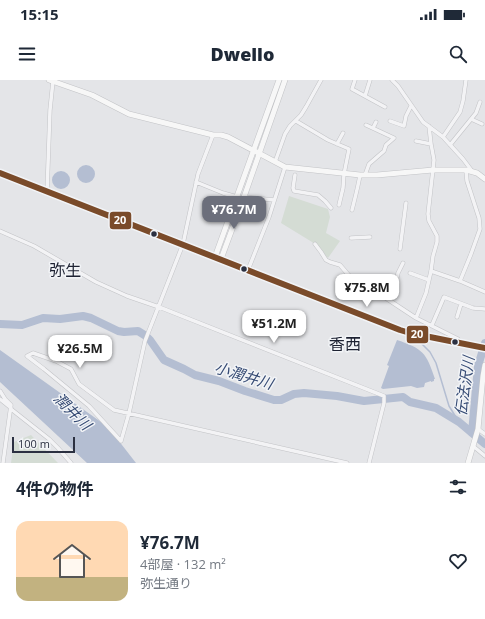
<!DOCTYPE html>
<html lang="ja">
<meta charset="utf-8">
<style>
:root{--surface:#fff;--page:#f6f6f7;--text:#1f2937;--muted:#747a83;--accent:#6c6f7b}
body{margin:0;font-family:"Open Sans","Noto Sans JP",sans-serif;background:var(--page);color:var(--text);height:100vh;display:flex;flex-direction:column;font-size:15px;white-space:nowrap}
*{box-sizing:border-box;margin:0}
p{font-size:13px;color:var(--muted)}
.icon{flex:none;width:22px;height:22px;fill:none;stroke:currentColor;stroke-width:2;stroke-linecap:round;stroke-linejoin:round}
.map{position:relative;height:383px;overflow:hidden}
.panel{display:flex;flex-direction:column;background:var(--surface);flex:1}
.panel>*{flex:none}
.scale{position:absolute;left:12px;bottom:10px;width:63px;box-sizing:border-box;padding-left:4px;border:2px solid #2b3041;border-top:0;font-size:11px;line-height:14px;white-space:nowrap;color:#2b3041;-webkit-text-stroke:3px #f2f4f7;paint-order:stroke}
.price{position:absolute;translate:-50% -34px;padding:0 9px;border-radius:8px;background:#fff;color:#222;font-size:13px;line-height:26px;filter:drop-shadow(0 1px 2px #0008)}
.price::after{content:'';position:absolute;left:50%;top:24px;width:12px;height:9px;margin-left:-6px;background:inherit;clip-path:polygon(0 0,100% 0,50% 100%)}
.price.active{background:var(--accent);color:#fff}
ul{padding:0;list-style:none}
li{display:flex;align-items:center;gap:12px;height:100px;padding:0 16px}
li span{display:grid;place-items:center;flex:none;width:112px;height:80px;border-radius:12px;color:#555}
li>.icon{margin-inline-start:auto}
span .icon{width:48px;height:48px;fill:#fffc;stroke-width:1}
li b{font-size:17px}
h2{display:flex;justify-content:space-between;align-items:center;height:48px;padding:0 16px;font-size:17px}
.status{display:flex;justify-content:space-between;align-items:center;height:28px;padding:0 20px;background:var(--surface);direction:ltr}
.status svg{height:11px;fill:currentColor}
header{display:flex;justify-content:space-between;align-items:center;height:52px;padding:0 16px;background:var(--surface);font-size:18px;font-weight:800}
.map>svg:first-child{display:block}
</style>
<div class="status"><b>15:15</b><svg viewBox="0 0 49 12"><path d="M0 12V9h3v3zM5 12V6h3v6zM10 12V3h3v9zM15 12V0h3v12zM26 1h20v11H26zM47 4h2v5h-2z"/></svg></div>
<header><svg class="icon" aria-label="menu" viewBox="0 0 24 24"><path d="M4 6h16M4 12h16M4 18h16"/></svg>Dwello<svg class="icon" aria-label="search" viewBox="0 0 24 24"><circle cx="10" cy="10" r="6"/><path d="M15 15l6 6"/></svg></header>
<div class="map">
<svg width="485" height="383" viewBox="0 0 485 383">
<rect width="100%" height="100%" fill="#e4e5e8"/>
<path fill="#d4dcd4" d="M289 116 328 129 330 137 326 153 340 161 328 178 312 162 281 143Z
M31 355 58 383H11L14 362Z"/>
<path fill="#b4bed2" d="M77 94a9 9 0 1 1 18 0a9 9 0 1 1-18 0Z
M52 100a9 9 0 1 1 18 0a9 9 0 1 1-18 0Z
M397 260C423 269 426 272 435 299H434V301L431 302V301L425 303 424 307 417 308 411 306 383 309 381 308 389 286 387 285Z
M0 270 108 347 136 383H87L0 302Z"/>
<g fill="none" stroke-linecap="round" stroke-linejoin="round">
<path stroke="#b4bed2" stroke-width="1.5" d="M413 260 421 263 430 272 436 283 449 326 459 342"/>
<path stroke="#b4bed2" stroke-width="8" d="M0 244 22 245 43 238 60 239 83 236 91 238 118 251 124 252 138 251 146 256 150 260 164 280 184 289 195 295 219 301 245 311 274 320H281L294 314 304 313 337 316 364 321 403 317 410 322 436 328 459 342 485 364
M472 353 478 286 485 263"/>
<defs>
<path id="street" d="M355 0 352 9 385 27
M392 0 398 6 423 42 443 57 463 79 472 91
M365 16 370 0
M471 39 482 44
M296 41 328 60 349 69 344 94 343 108 339 125
M390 41 404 46 406 36 411 26
M373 48 376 42
M443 57 460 32 463 21 466 0
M416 61 431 64
M337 64 343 53
M450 65 476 33 480 22
M275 82 285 54 290 46 301 35 306 27 321 0
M295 95 293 108 294 111 318 115 325 121 331 128
M365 95 369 84 384 71 386 65 394 58 366 45
M196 102 223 113 237 117
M47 112 50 30 53 1
M244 117 274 120
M352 130C355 118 358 107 360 95
M0 151 34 166 96 202 127 216 159 227 384 316V323L369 383
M351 158 370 157
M315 164 321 172 326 180 330 182 340 185 352 199 369 207 416 238 458 259 459 262
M400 169 406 123
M248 190 269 137 285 87
M431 191 460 201 485 212
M410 193 429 200
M460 201 471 174 480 149 479 138 467 101 466 90
M389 220 394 210 398 193 403 183
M457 237 461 224
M416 238 426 213 431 191 433 176 437 162V156L429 141 428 134 434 80 431 64 429 46
M432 245 444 217 473 228 485 229
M0 311 5 319 11 325 3 383
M0 319 11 328
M11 329 49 359 58 368 71 383
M478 349 485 354
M121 361 89 326 44 289 27 276 33 273 56 281 71 289 79 304 114 330 347 383
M121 361 129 333 145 261 183 164 198 94 213 55
M473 366 485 376"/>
<path id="secondary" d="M49 0 92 15 129 34 213 55H221L228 57 285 87 360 95H377L433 90H466L477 93 485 99
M0 93 400 250 410 253 485 268
M215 177 279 0
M221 179 244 117 285 0
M468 383 478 349 483 296 485 285"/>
</defs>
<use href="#street" stroke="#c2c3c6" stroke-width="4.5"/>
<use href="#secondary" stroke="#c2c3c6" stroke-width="6"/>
<use href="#street" stroke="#f3f3f5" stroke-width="3.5"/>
<use href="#secondary" stroke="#f7f7f7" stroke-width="5"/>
<defs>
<path id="bus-1" d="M0 93 400 250 410 253 485 268"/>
</defs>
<use href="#bus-1" stroke="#f2f4f7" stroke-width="9"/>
<use href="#bus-1" stroke="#7a4b2a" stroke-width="6"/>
</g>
<g fill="#2b3041" stroke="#f2f4f7" stroke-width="1.5">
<circle cx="154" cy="154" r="3.5"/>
<circle cx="244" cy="189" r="3.5"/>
<circle cx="455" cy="262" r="3.5"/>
</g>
<g text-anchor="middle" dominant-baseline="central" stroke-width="3" stroke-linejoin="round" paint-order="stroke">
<g font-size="15" font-style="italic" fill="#364b74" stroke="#f2f4f7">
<text transform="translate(244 295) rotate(17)">小潤井川</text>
<text transform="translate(464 306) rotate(-82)">伝法沢川</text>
<text transform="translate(73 331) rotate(45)">潤井川</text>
</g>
<g font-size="16" fill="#1d2232" stroke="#f2f4f7">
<text x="65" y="190">弥生</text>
<text x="345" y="264">香西</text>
</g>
</g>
<g stroke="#f2f4f7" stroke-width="1.5">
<rect x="109" y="131" width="23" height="19" rx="4" fill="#7a4b2a"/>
<rect x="406" y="245" width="23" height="19" rx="4" fill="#7a4b2a"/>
</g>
<g font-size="11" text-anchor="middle" font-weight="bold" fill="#fff">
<text x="120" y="144">20</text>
<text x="417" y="258">20</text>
</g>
</svg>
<div class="scale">100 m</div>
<b class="price active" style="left:234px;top:150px">¥76.7M</b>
<b class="price" style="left:367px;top:228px">¥75.8M</b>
<b class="price" style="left:274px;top:264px">¥51.2M</b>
<b class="price" style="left:80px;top:289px">¥26.5M</b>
</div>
<section class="panel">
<h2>4件の物件<svg class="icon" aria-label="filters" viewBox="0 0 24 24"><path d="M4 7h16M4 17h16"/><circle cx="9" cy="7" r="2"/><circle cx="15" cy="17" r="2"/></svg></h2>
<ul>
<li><span style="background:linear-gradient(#ffd9b3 70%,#c2b280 0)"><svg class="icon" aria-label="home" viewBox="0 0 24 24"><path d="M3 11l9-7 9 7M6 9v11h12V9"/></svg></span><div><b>¥76.7M</b><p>4部屋 · 132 m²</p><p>弥生通り</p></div><svg class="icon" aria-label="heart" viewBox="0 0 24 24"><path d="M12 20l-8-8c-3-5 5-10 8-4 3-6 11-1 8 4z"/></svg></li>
</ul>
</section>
